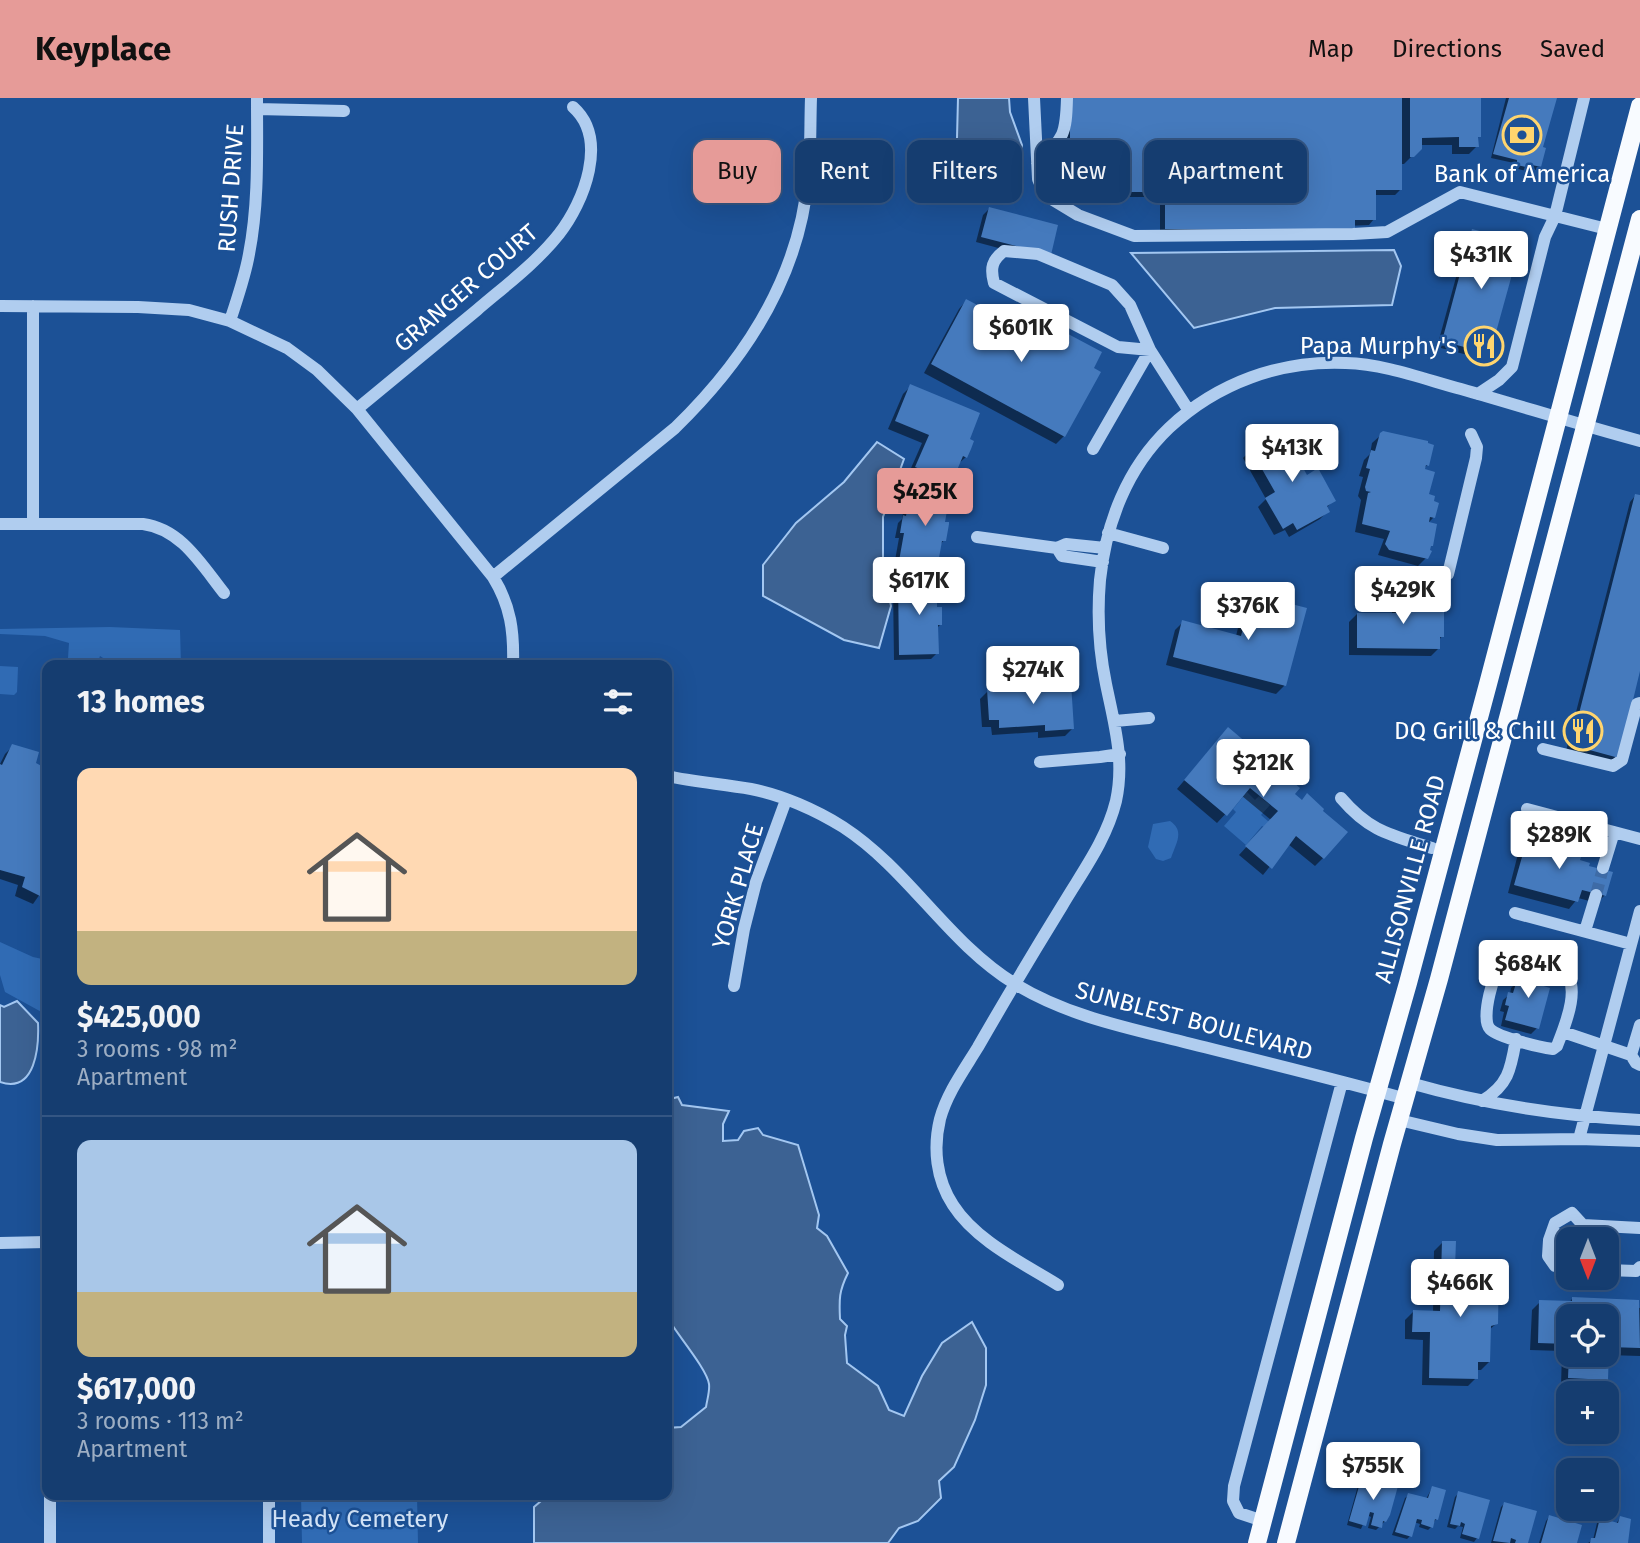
<!DOCTYPE html>
<meta charset="utf-8">
<style>
:root{--surface:#153d70;--page:#224878;--text:#f1f3f6;--muted:#9daec3;--line:#345683;--accent:#e69b98}
body{margin:0;font-family:"Fira Sans",sans-serif;background:var(--page);color:var(--text);height:100vh;display:flex;flex-direction:column;font-size:26px;white-space:nowrap}
*{box-sizing:border-box;margin:0}
p{font-size:23px;color:var(--muted)}
.icon{flex:none;width:38px;height:38px;fill:none;stroke:currentColor;stroke-width:2;stroke-linecap:round;stroke-linejoin:round}
.map{position:relative;flex:1;overflow:hidden}
.details{position:absolute;left:42px;top:562px;width:630px;height:840px;display:flex;flex-direction:column;background:var(--surface);border-radius:14px;box-shadow:0 7px 28px #0002,0 0 0 2px var(--line)}
.details>*{flex:none}
.hud{position:absolute;left:693px;top:42px;width:665px;height:63px;display:flex;gap:14px}
.needle{width:46px;rotate:180deg}
.fabs{position:absolute;left:1556px;top:1129px;display:grid;gap:14px}
.fabs a{display:grid;place-items:center;width:63px;height:63px;border-radius:14px;background:var(--surface);box-shadow:0 7px 28px #0002,0 0 0 2px var(--line);font-size:35px}
.price{position:absolute;translate:-50% -60px;padding:0 16px;border-radius:7px;background:#fff;color:#222;font-size:23px;line-height:46px;filter:drop-shadow(0 2px 4px #0008)}
.price::after{content:'';position:absolute;left:50%;top:42px;width:21px;height:16px;margin-left:-10px;background:inherit;clip-path:polygon(0 0,100% 0,50% 100%)}
.price.active{background:var(--accent);color:#111}
ul{padding:0;list-style:none}
li{display:grid;align-content:center;gap:14px;height:371px;padding:0 35px}
li+li{border-top:2px solid var(--line)}
li span{display:grid;place-items:center;height:217px;border-radius:14px;color:#555}
li>.icon{margin-inline-start:auto}
span .icon{width:126px;height:126px;fill:#fffc;stroke-width:1}
li b{font-size:30px}
h2{display:flex;justify-content:space-between;align-items:center;height:84px;padding:0 35px;font-size:30px}
.pill{padding:0 24px;border-radius:14px;background:var(--surface);box-shadow:0 7px 28px #0002,0 0 0 2px var(--line);font-size:24px;line-height:63px}
.pill.active{background:var(--accent);color:#111}
header{display:flex;align-items:center;gap:42px;box-sizing:border-box;height:98px;padding:0 35px;background:var(--accent);color:#111}
header strong{font-size:33px}
nav{display:flex;gap:38px;margin-inline-start:auto;font-size:24px}
.map>svg:first-child{display:block}
</style>
<header>
<strong>Keyplace</strong>
<nav><a>Map</a><a>Directions</a><a>Saved</a></nav>
</header>
<div class="map">
<svg width="1640" height="1445" viewBox="0 0 1640 1445">
<rect width="100%" height="100%" fill="#1c5196"/>
<path fill="#306bb4" d="M110 529 180 532 181 567H114L100 558 97 567H74L68 560 69 545 45 538 0 536V531Z
M0 568 18 569 17 594 14 597 0 596Z
M1247 694 1255 702 1259 698 1270 707 1261 717 1269 724 1264 729 1262 728 1246 747 1224 728 1236 714 1233 711Z
M1170 723C1185 733 1176 745 1171 760L1163 763 1156 761 1148 749 1153 726Z
M0 844 33 859 47 862V917L5 894 0 877Z
M301 1397H417L418 1445H302Z"/>
<path fill="#3c6293" stroke="#a3c7f1" stroke-width="2" d="M958 0H1009L1010 14 1022 47 1015 95 956 80Z
M1394 152 1401 168 1392 207 1275 210 1194 230 1131 155Z
M877 344 904 361 883 419V471L891 508 879 550 844 542 763 498V467L796 425 844 384Z
M17 903 38 925C39 948 36 996 0 984V907L4 909Z
M667 995 670 1001 678 999 682 1007 729 1013 723 1026V1043L738 1042 744 1033 758 1030 763 1037 798 1047 819 1117 817 1130 827 1138 848 1175C839 1193 839 1201 840 1221L847 1228 845 1237 847 1265 878 1288 889 1312 904 1318 922 1278 942 1245 972 1224 986 1250V1287L975 1322 954 1369 939 1383 941 1400 918 1423 899 1430 888 1445H534V1409L548 1397 667 1396V1330L681 1329 706 1309C707 1302 710 1293 709 1286 707 1271 676 1235 667 1219Z"/>
<path fill="#0007" fill-rule="evenodd" d="M1065 0H1480L1479 38 1477 41V48L1469 56H1452V47H1420V50L1404 66H1400V92L1395 97H1374V121L1369 127 1160 136V99H1065Z
M1506 0H1554L1543 40 1540 68 1536 72 1529 70 1526 73 1514 70V65L1491 60Z
M989 111 1043 162 976 144 983 117Z
M1473 133 1489 255 1483 261 1437 249 1467 139Z
M966 203 1091 270 1064 338 1056 346 924 275 959 211Z
M911 288 967 342 966 359 957 367 951 383 943 391 908 377 922 345 888 331 903 296Z
M1381 337 1432 348 1427 367 1422 373 1433 420 1428 425 1429 450 1426 460 1418 468 1378 457 1384 441 1355 434 1361 402 1358 398 1363 379 1359 378 1364 362 1370 356 1372 345Z
M1251 352 1306 379 1334 402 1326 410 1328 413 1320 421 1289 439 1285 432 1274 437 1258 409 1266 401 1243 360Z
M911 392 922 394 943 425 944 442 940 447 936 470 930 476 906 473 907 470 894 468 899 440H895L898 425 902 421 906 398Z
M1635 398 1640 399V566L1617 659 1612 665 1566 653 1630 404Z
M899 484 936 511 941 526 937 530V555L931 561 894 562 893 490Z
M1252 498 1284 588 1276 596 1166 567 1175 532 1183 524 1236 538 1244 506Z
M1400 501 1442 538 1439 542V550L1431 558 1349 557V524L1357 516H1392V509Z
M1035 586 1073 630 1065 638 1038 640V634L992 637 991 629H982L980 601 988 593H995L998 589 1031 590Z
M1220 640 1323 760 1315 768 1288 746 1263 777 1239 757 1271 722 1242 698 1217 725 1177 691Z
M13 648 34 666 47 673V786L33 806 15 798 18 787 0 781V666L5 656Z
M1528 740 1587 769 1605 797 1597 805 1578 800 1569 811 1508 795 1520 748Z
M1528 870 1535 887 1537 930 1531 936 1501 928 1504 914 1500 913 1503 902 1510 896 1511 890 1517 884 1520 885 1522 875Z
M1442 1145 1454 1172 1496 1226 1489 1232V1264L1481 1272H1477L1476 1280 1468 1288 1422 1287 1423 1242 1405 1241V1222L1413 1214 1433 1215 1434 1153Z
M1572 1201 1640 1210V1258L1607 1257 1606 1281 1598 1289 1561 1288 1562 1253 1530 1252 1532 1212 1540 1204 1569 1205ZM1568 1218H1606V1256H1568Z
M1362 1380 1385 1423 1376 1432 1368 1430 1371 1419 1367 1417 1361 1431 1347 1427 1359 1384Z
M1432 1390 1436 1421 1431 1429 1428 1432 1419 1429 1420 1426 1414 1424 1410 1438 1407 1441 1392 1437 1405 1400 1409 1397 1426 1401Z
M1459 1395 1477 1440 1474 1444 1460 1440 1463 1429 1458 1428 1455 1431 1447 1429 1455 1399Z
M1504 1406 1526 1445H1491L1501 1409Z
M1549 1419 1574 1445H1539L1546 1423Z
M1620 1420 1626 1445H1588L1593 1442 1597 1425 1601 1422 1616 1426Z"/>
<path fill="#457abd" d="M1070 0H1402V92H1376V122H1355V133L1165 131V94H1070Z
M1410 0H1481V39H1478L1479 49H1459V39L1422 40V51L1414 59H1410Z
M1509 0H1557L1543 49 1546 50 1541 69 1532 67 1531 70 1517 67V62L1493 56Z
M989 109 1058 127 1051 157 981 139Z
M1472 131 1521 144 1490 256 1442 243Z
M966 201 1015 227 1023 212 1102 254 1094 270 1101 274 1065 339 931 266Z
M910 286 980 315 970 341 974 343 971 351 967 360 963 358 952 384 915 369 929 337 895 323Z
M1282 332 1307 377 1318 370 1336 403 1327 408 1330 414 1297 432 1293 425 1283 431 1265 400 1275 394 1250 350Z
M1383 333 1428 343V345L1434 347 1429 368 1426 367 1425 371 1435 374 1429 396 1435 398 1434 403 1439 405 1435 420 1430 419 1429 424 1437 426 1433 448H1431L1430 452 1432 453 1428 461 1389 452 1385 446 1390 433 1362 426 1368 395 1371 394 1366 393 1365 389 1370 371 1366 370 1371 352 1375 353 1380 335Z
M924 389 950 396 945 424H949V426L946 443H942L937 471 911 468V465L899 463 904 435H900L903 417 906 418 911 390 923 392Z
M1635 396 1640 397V573L1619 660 1571 647Z
M898 482H937V509H942V527H938L939 556 899 557Z
M1252 496 1307 510 1286 588 1173 559 1182 522 1241 538Z
M1399 500H1440V512H1444V539H1440V551L1357 550V515H1399Z
M1060 583V586L1071 585 1074 631 1045 633V627L999 630V622H989L987 591H998V587L1035 588 1034 584Z
M1228 629 1300 690 1295 696 1302 702 1307 695 1324 711 1323 713 1348 734 1324 761 1296 738 1272 771 1245 748 1278 713 1250 690 1227 718 1184 682Z
M12 646 39 654 36 665 47 671V790L42 799 22 789 25 779 0 772V666L2 667Z
M1528 738 1583 753 1580 762 1590 765 1589 768 1613 774 1606 798 1582 792 1578 804 1514 787Z
M1528 868 1541 871 1537 886 1550 890 1539 931 1505 922 1509 908 1505 907 1508 894 1513 895 1517 882 1523 884Z
M1442 1143H1456L1455 1170 1499 1171 1498 1226 1491 1228 1490 1264H1478V1281L1429 1280 1430 1234H1412L1413 1212 1440 1213Z
M1572 1199 1639 1202 1640 1250 1609 1249 1608 1282 1568 1280 1569 1256H1606V1218H1568V1246L1538 1245 1539 1202 1572 1203Z
M1362 1378 1398 1388 1390 1417 1386 1424 1383 1423 1382 1430 1371 1427 1374 1415 1370 1414 1366 1428 1349 1423Z
M1432 1388 1446 1392 1438 1422 1435 1421 1433 1430 1421 1426 1422 1422 1417 1421 1412 1439 1395 1434 1408 1395 1428 1400Z
M1458 1393 1490 1402 1479 1441 1462 1436 1465 1426 1461 1424 1460 1428 1450 1426Z
M1504 1404 1537 1413 1528 1445H1515L1516 1442 1511 1440 1510 1445 1493 1443Z
M1549 1417 1582 1427 1577 1445H1541Z
M1620 1418 1631 1421 1628 1445H1590L1591 1440H1595L1600 1420 1618 1425Z"/>
<g fill="none" stroke-linecap="round" stroke-linejoin="round">
<path stroke="#3e6ba6" stroke-width="12" stroke-dasharray="12 6" stroke-linecap="butt" d="M1596 797 1603 770"/>
<path stroke="#b0cdef" stroke-width="12" d="M1034 0 1038 81 1045 97 1078 117 1134 138 1353 136 1387 134 1460 94 1607 131
M257 11 344 13
M1037 65C1064 39 1066 38 1067 0
M0 208 138 209 189 212 230 223 287 250 317 272 357 311 493 479C511 508 514 534 513 567
M33 208V426
M230 223C237 201 245 179 249 156 259 105 257 52 257 0
M1478 296 1499 282 1512 269 1545 139 1555 118 1584 0
M357 311C397 278 437 245 477 212 505 188 536 165 559 136 584 104 609 41 573 9
M1093 351 1150 252 1118 249 994 185C990 170 992 162 1004 153L1038 156 1112 187 1130 207 1150 252 1189 313
M0 426H143C181 431 201 466 224 495
M1108 435 1163 450
M977 439 1057 450
M1103 464 1062 458 1057 450 1066 446 1105 450
M1448 476 1476 360 1477 349 1471 336
M493 479 675 330C745 262 799 180 808 80 811 54 810 27 811 0
M1115 623 1149 620
M1543 651 1613 668 1622 662 1637 606 1640 605
M1040 664 1100 659 1120 656
M667 678C694 684 723 686 751 691 782 697 816 712 843 729 909 772 948 845 1015 886 1066 917 1123 929 1180 943 1255 962 1331 980 1406 1001
M1341 700C1370 734 1391 737 1432 750
M1527 711 1640 741
M1603 770 1614 734
M1515 815 1631 846
M1585 833 1596 797
M1513 858C1528 862 1548 864 1561 872 1584 884 1564 930 1557 948L1553 951C1540 949 1499 940 1490 931 1480 921 1494 872 1503 863 1504 862 1511 859 1513 858Z
M734 888 744 831 756 784 786 702
M1640 927 1631 957 1636 965 1640 967
M1563 934 1631 957
M1410 985C1487 1007 1560 1018 1640 1022
M1482 1003C1509 987 1511 970 1516 941
M1399 1022 1458 1036 1497 1042 1579 1041 1640 1043
M1579 1041 1640 813
M1583 1134V1127L1640 1130
M0 1145 47 1144
M1568 1171 1555 1168 1548 1158 1549 1142 1555 1125 1572 1115 1583 1127 1582 1141
M1606 1172 1636 1173 1640 1169
M1058 1187C1023 1165 976 1143 953 1107 936 1081 933 1050 940 1021 947 995 964 972 978 949 1005 902 1033 855 1062 808 1082 774 1106 743 1116 703 1125 662 1114 625 1106 586 1099 552 1097 517 1100 482 1106 425 1127 370 1169 330 1217 285 1280 262 1346 265 1384 266 1424 281 1461 291 1521 308 1580 327 1640 343
M269 1396V1445
M1263 1423 1239 1415 1233 1403 1234 1388 1342 984
M50 1445V1396"/>
<path stroke="#f8fbff" stroke-width="18" d="M1257 1445 1364 1040 1408 885 1488 586 1640 8
M1286 1445 1392 1046 1439 881 1640 121"/>
</g>
<defs>
<symbol id="bank-ring" viewBox="-11 -11 22 22"><circle r="9.5" fill="#1c5196" stroke="#ffd56e" stroke-width="1.5"/><path d="M-6-4H6V4H-6ZM0-2.3a2.3 2.3 0 1 0 0 4.6a2.3 2.3 0 1 0 0-4.6Z" fill="#ffd56e"/></symbol>
<symbol id="restaurant-ring" viewBox="-11 -11 22 22"><circle r="9.5" fill="#1c5196" stroke="#ffd56e" stroke-width="1.5"/><path d="M-5-6h1v4h1v-4h1v4h1v-4h1v5L-1.5 .5V6h-2V.5L-5-1ZM5-6V6H3V1.5H1.5Q1.5-4 5-6Z" fill="#ffd56e"/></symbol>
</defs>
<g fill-rule="evenodd">
<use href="#bank-ring" x="1500" y="15" width="44" height="44"/>
<use href="#restaurant-ring" x="1462" y="226" width="44" height="44"/>
<use href="#restaurant-ring" x="1561" y="611" width="44" height="44"/>
</g>
<g text-anchor="middle" dominant-baseline="central" stroke-width="5" stroke-linejoin="round" paint-order="stroke">
<g font-size="24" fill="#fff" stroke="#1c5196" text-anchor="end">
<text x="1522" y="76" text-anchor="middle">Bank of America</text>
<text x="1457" y="248">Papa Murphy's</text>
<text x="1556" y="633">DQ Grill &amp; Chill</text>
</g>
<g font-size="24" fill="#fff" stroke="#1c5196">
<text transform="translate(231 90) rotate(-86)">RUSH DRIVE</text>
<text transform="translate(466 190) rotate(-41)">GRANGER COURT</text>
<text transform="translate(1410 781) rotate(-75)">ALLISONVILLE ROAD</text>
<text transform="translate(738 788) rotate(-74)">YORK PLACE</text>
<text transform="translate(1194 923) rotate(15)">SUNBLEST BOULEVARD</text>
</g>
<g font-size="24" fill="#d6e7fb" stroke="#1c5196">
<text x="360" y="1421">Heady Cemetery</text>
</g>
</g>
</svg>
<div class="fabs">
<a><svg class="needle" viewBox="-14 -14 28 28"><path d="M0-13l5 13h-10z" fill="#e53935"/><path d="M0 13l5-13h-10z" fill="#9daec3"/></svg></a>
<a><svg class="icon" aria-label="locate" viewBox="0 0 24 24"><circle cx="12" cy="12" r="6"/><path d="M12 2v4M12 18v4M2 12h4M18 12h4"/></svg></a>
<a>+</a>
<a>−</a>
</div>
<b class="price" style="left:1481px;top:193px">$431K</b>
<b class="price" style="left:1021px;top:266px">$601K</b>
<b class="price" style="left:1292px;top:386px">$413K</b>
<b class="price active" style="left:925px;top:430px">$425K</b>
<b class="price" style="left:919px;top:519px">$617K</b>
<b class="price" style="left:1403px;top:528px">$429K</b>
<b class="price" style="left:1248px;top:544px">$376K</b>
<b class="price" style="left:1033px;top:608px">$274K</b>
<b class="price" style="left:1263px;top:701px">$212K</b>
<b class="price" style="left:1559px;top:773px">$289K</b>
<b class="price" style="left:1528px;top:902px">$684K</b>
<b class="price" style="left:1460px;top:1221px">$466K</b>
<b class="price" style="left:1373px;top:1404px">$755K</b>
<div class="hud">
<a class="pill active">Buy</a>
<a class="pill">Rent</a>
<a class="pill">Filters</a>
<a class="pill">New</a>
<a class="pill">Apartment</a>
</div>
<section class="details">
<h2>13 homes<svg class="icon" aria-label="filters" viewBox="0 0 24 24"><path d="M4 7h16M4 17h16"/><circle cx="9" cy="7" r="2"/><circle cx="15" cy="17" r="2"/></svg></h2>
<ul>
<li><span style="background:linear-gradient(#ffd9b3 75%,#c2b280 0)"><svg class="icon" aria-label="home" viewBox="0 0 24 24"><path d="M3 11l9-7 9 7M6 9v11h12V9"/></svg></span><div><b>$425,000</b><p>3 rooms · 98 m²</p><p>Apartment</p></div></li>
<li><span style="background:linear-gradient(#a9c7e8 70%,#c2b280 0)"><svg class="icon" aria-label="home" viewBox="0 0 24 24"><path d="M3 11l9-7 9 7M6 9v11h12V9"/></svg></span><div><b>$617,000</b><p>3 rooms · 113 m²</p><p>Apartment</p></div></li>
</ul>
</section>
</div>
